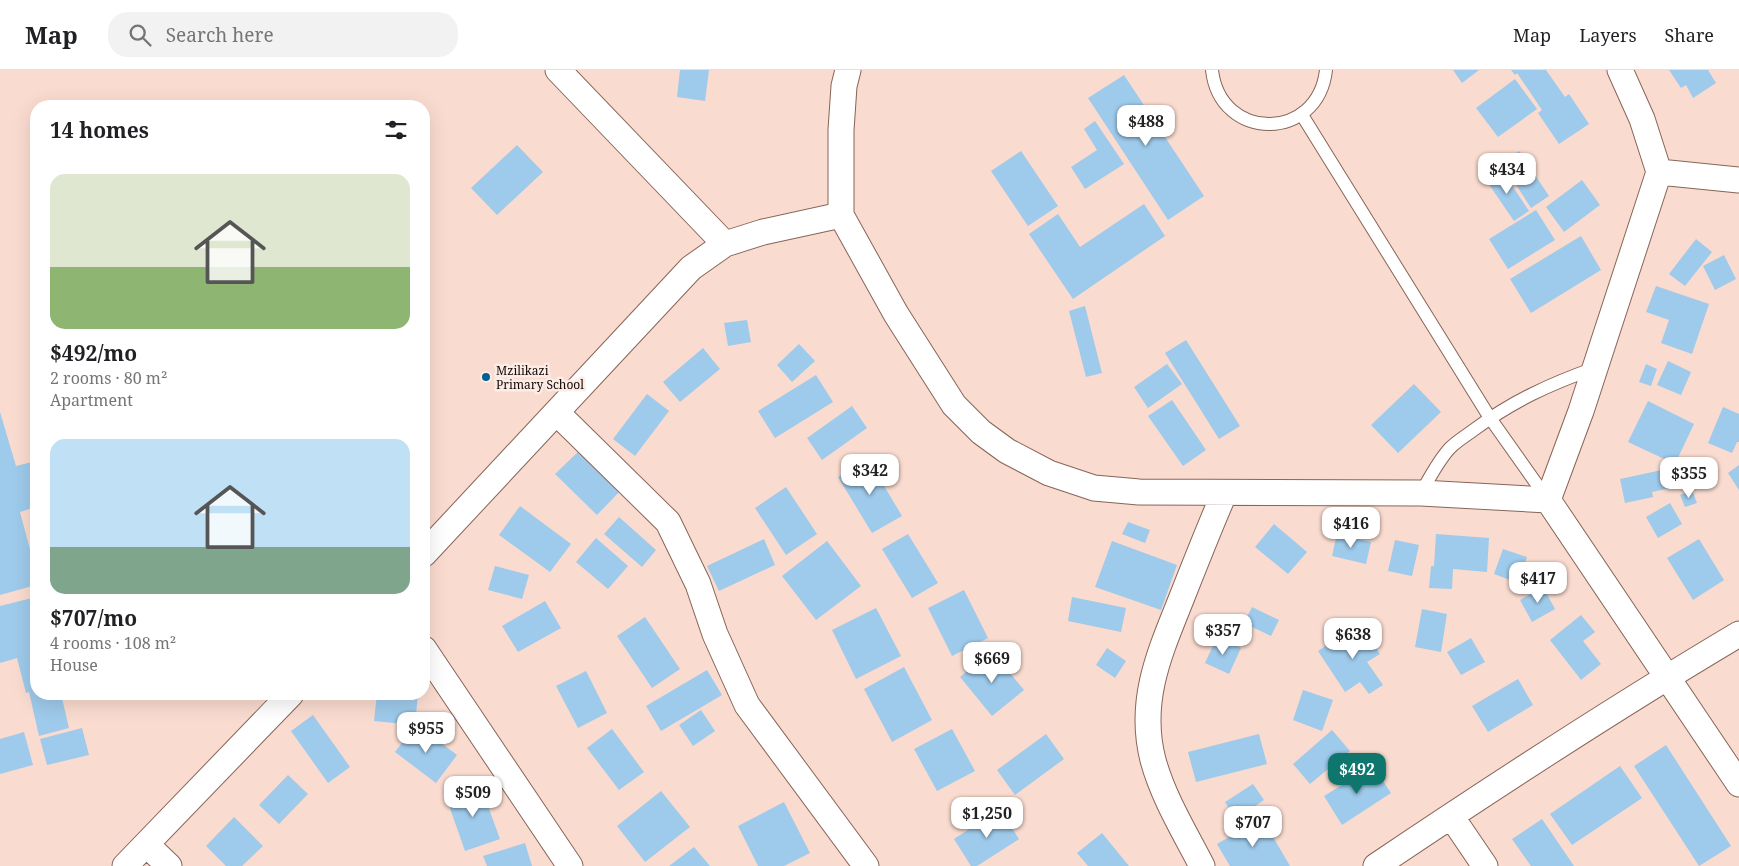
<!DOCTYPE html>
<meta charset="utf-8">
<style>
:root{--surface:#fff;--page:#f2f2f2;--text:#202124;--muted:#757577;--line:#e0e0e0;--accent:#0f766e}
body{margin:0;font-family:"Noto Serif",serif;background:var(--page);color:var(--text);height:100vh;display:flex;flex-direction:column;font-size:19px;white-space:nowrap}
*{box-sizing:border-box;margin:0}
p{font-size:16px;color:var(--muted)}
.icon{flex:none;width:28px;height:28px;fill:none;stroke:currentColor;stroke-width:2;stroke-linecap:round;stroke-linejoin:round}
.map{position:relative;flex:1;overflow:hidden}
.sheet{position:absolute;left:30px;top:30px;width:400px;height:600px;display:flex;flex-direction:column;background:var(--surface);border-radius:20px;box-shadow:0 5px 20px #0002}
.sheet>*{flex:none}
.price{position:absolute;translate:-50% -42px;padding:0 11px;border-radius:10px;background:#fff;color:#222;font-size:16px;line-height:32px;filter:drop-shadow(0 1px 2px #0008)}
.price::after{content:'';position:absolute;left:50%;top:30px;width:15px;height:11px;margin-left:-8px;background:inherit;clip-path:polygon(0 0,100% 0,50% 100%)}
.price.current{background:var(--accent);color:#fff}
ul{padding:0;list-style:none}
li{display:grid;align-content:center;gap:10px;height:265px;padding:0 20px}
li span{display:grid;place-items:center;height:155px;border-radius:15px;color:#555}
li>.icon{margin-inline-start:auto}
span .icon{width:90px;height:90px;fill:#fffc;stroke-width:1}
li b{font-size:21px}
h2{display:flex;justify-content:space-between;align-items:center;height:60px;padding:0 20px;font-size:21px}
header{display:flex;align-items:center;gap:30px;box-sizing:border-box;height:70px;padding:0 25px;background:var(--surface);border-bottom:1px solid var(--line)}
header strong{font-size:24px}
nav{display:flex;gap:28px;margin-inline-start:auto;font-size:18px}
.search{width:350px;height:45px;background:var(--page);display:flex;align-items:center;gap:12px;box-sizing:border-box;padding:0 18px;border-radius:20px;color:var(--muted);font-size:19px}
.map>svg:first-child{display:block}
</style>
<header>
<strong>Map</strong>
<div class="search"><svg class="icon" aria-label="search" viewBox="0 0 24 24"><circle cx="10" cy="10" r="6"/><path d="M15 15l6 6"/></svg>Search here</div>
<nav><a>Map</a><a>Layers</a><a>Share</a></nav>
</header>
<div class="map">
<svg width="1739" height="796" viewBox="0 0 1739 796">
<rect width="100%" height="100%" fill="#fadbcf"/>
<path fill="#9ecaeb" d="M680 0H709L705 31 677 27Z
M1453 0H1479L1462 13Z
M1511 0H1546L1565 27 1569 24 1589 54 1559 74 1538 43 1542 40 1517 3 1515 5Z
M1669 0H1708L1716 13 1693 28 1686 15 1681 18Z
M1124 5 1204 126 1168 150 1088 28Z
M1515 9 1537 39 1498 67 1476 38Z
M1095 51 1124 94 1085 119 1071 97 1097 80 1084 59Z
M517 75 543 102 497 145 471 118Z
M1021 81 1058 136 1028 156 991 101Z
M1519 81 1549 126 1531 138 1502 93Z
M1501 99 1529 141 1514 151 1486 110Z
M1582 110 1600 135 1564 162 1546 137Z
M1144 134 1165 166 1073 229 1029 164 1058 144 1080 177Z
M1536 140 1555 170 1508 199 1489 169Z
M1581 166 1601 200 1531 243 1510 209Z
M1696 169 1712 182 1685 216 1669 204Z
M1724 185 1736 209 1715 220 1703 196Z
M1656 216 1709 234 1692 284 1661 273 1669 250 1646 242Z
M1085 236 1102 303 1086 307 1069 241Z
M747 250 751 272 728 276 724 253Z
M1186 270 1240 356 1219 369 1165 283Z
M799 274 815 291 792 312 777 295Z
M703 278 720 299 680 332 663 312Z
M1668 291 1691 302 1681 325 1657 315Z
M1167 294 1182 314 1148 338 1134 317Z
M1646 294 1657 299 1651 316 1639 312Z
M816 305 833 332 775 368 758 341Z
M1414 314 1441 342 1398 383 1371 355Z
M647 324 669 341 635 386 613 369Z
M1172 330 1206 380 1183 396 1148 346Z
M1648 331 1694 354 1675 394 1628 372Z
M852 336 867 358 822 390 807 368Z
M1723 337 1739 344V372H1737L1732 383 1708 373Z
M0 342 16 396 36 391V437L20 442 36 502V515L0 525Z
M581 379 622 419 597 445 555 404Z
M868 389 902 446 872 463 838 407Z
M1739 395V420L1728 403Z
M1671 398 1675 417 1652 422 1653 427 1625 433 1620 409Z
M786 417 817 464 786 485 755 438Z
M1692 420 1697 433 1685 437 1680 425Z
M1670 433 1682 454 1658 468 1646 447Z
M520 436 571 474 550 502 499 465Z
M619 447 656 480 642 497 604 464Z
M1128 452 1150 460 1145 473 1122 464Z
M1274 454 1307 482 1288 504 1255 477Z
M908 464 938 513 912 528 882 479Z
M1337 464 1371 472 1366 494 1332 486Z
M1436 464 1489 468 1487 502 1453 499 1452 519 1429 518 1431 496H1434Z
M596 468 628 496 608 519 576 492Z
M764 469 775 495 719 521 707 496Z
M1699 469 1724 510 1693 530 1667 488Z
M1395 470 1419 475 1412 506 1388 501Z
M827 471 861 516 816 550 782 506Z
M1112 471 1177 495 1161 540 1095 517Z
M1503 479 1527 487 1518 513 1494 504Z
M495 496 529 505 522 529 488 520Z
M1543 517 1555 539 1532 552 1520 530Z
M964 520 988 568 952 586 928 538Z
M36 527V624H61L69 658 39 666 29 622 26 623 17 588 0 593V536Z
M1072 527 1126 538 1121 562 1068 551Z
M545 531 561 558 518 582 502 556Z
M1252 537 1279 550 1271 566 1244 553Z
M876 538 901 586 856 609 832 560Z
M1422 539 1447 544 1441 582 1415 577Z
M1581 545 1595 562 1583 571 1601 594 1581 610 1550 570Z
M645 547 680 599 652 618 617 566Z
M1360 553 1380 584 1367 592 1383 615 1369 624 1360 612 1345 622 1318 581Z
M1217 567 1241 578 1229 604 1205 593Z
M1471 568 1485 592 1461 605 1447 582Z
M1107 578 1126 591 1115 608 1096 595Z
M992 581 1024 620 992 646 960 607Z
M904 597 932 650 892 672 864 619Z
M707 600 722 625 661 661 646 636Z
M586 601 607 643 578 658 556 616Z
M1518 609 1533 635 1488 662 1472 636Z
M1303 620 1333 630 1322 661 1293 650Z
M377 624H418L415 655 374 651Z
M701 640 715 661 693 676 679 655Z
M313 645 350 697 328 713 291 661Z
M416 654 457 685 436 713 395 682Z
M82 658 89 685 47 695 40 669Z
M612 659 644 702 619 720 587 678Z
M952 659 975 701 937 721 914 679Z
M1332 660 1350 681 1310 714 1293 694Z
M24 662 33 695 0 704V669Z
M1046 664 1064 689 1015 725 997 700Z
M1259 664 1267 694 1196 712 1188 682Z
M1666 675 1731 776 1699 796 1634 696Z
M1373 696 1391 723 1342 755 1324 726Z
M1620 696 1642 728 1572 775 1550 744Z
M288 705 308 724 279 754 259 735Z
M480 714 500 769 465 781 446 727Z
M1253 714 1264 730 1236 749 1225 732Z
M661 721 690 757 645 792 617 756Z
M784 732 810 783 784 796H758L738 756Z
M1000 739 1019 769 977 796H971L954 769Z
M234 747 263 776 242 796H226L206 776Z
M1262 748 1290 796H1230L1217 774Z
M1542 749 1574 796H1531L1512 769Z
M1102 763 1129 796H1088L1077 783Z
M525 773 532 796H487L483 786Z
M694 777 710 796H669Z"/>
<g fill="none" stroke-linecap="round" stroke-linejoin="round">
<defs>
<path id="service" d="M1212 0C1220 72 1318 72 1326 0
M1302 45 1490 348 1548 430
M1421 423C1430 407 1438 391 1450 378 1457 371 1467 365 1475 359 1513 331 1550 314 1595 298"/>
<path id="minor" d="M558 0 725 174
M848 0 844 16 841 60V145L896 244 954 335 981 362 1007 381 1049 403 1094 418 1139 422 1421 423 1548 430 1581 341 1659 102 1642 49 1620 0
M1659 102 1739 110
M557 343 668 452 698 514 715 564 747 635 866 796
M1548 430 1739 714
M424 484 691 198 725 174 763 162 841 145
M424 579 570 796
M1451 746 1485 796
M147 775 169 796
M125 796 291 624
M1202 796C1184 761 1163 727 1153 690 1137 628 1162 578 1184 522 1197 489 1210 456 1224 424
M1376 796C1495 716 1616 637 1739 564"/>
</defs>
<use href="#service" stroke="#876558" stroke-width="14"/>
<use href="#minor" stroke="#876558" stroke-width="27"/>
<use href="#service" stroke="#fff" stroke-width="12"/>
<use href="#minor" stroke="#fff" stroke-width="25"/>
</g>
<circle fill="#036090" stroke="#fcece6" stroke-width="2" cx="486" cy="307" r="5"/>
<g text-anchor="middle" dominant-baseline="central" stroke-width="5" stroke-linejoin="round" paint-order="stroke">
<g font-size="12" fill="#140805" stroke="#fcece6" text-anchor="start">
<text x="496" y="300">Mzilikazi<tspan x="496" dy="14">Primary School</tspan></text>
</g>
</g>
</svg>
<b class="price" style="left:1146px;top:77px">$488</b>
<b class="price" style="left:1507px;top:125px">$434</b>
<b class="price" style="left:870px;top:426px">$342</b>
<b class="price" style="left:1689px;top:429px">$355</b>
<b class="price" style="left:1351px;top:479px">$416</b>
<b class="price" style="left:1538px;top:534px">$417</b>
<b class="price" style="left:1223px;top:586px">$357</b>
<b class="price" style="left:1353px;top:590px">$638</b>
<b class="price" style="left:992px;top:614px">$669</b>
<b class="price" style="left:426px;top:684px">$955</b>
<b class="price current" style="left:1357px;top:725px">$492</b>
<b class="price" style="left:473px;top:748px">$509</b>
<b class="price" style="left:987px;top:769px">$1,250</b>
<b class="price" style="left:1253px;top:778px">$707</b>
<section class="sheet">
<h2>14 homes<svg class="icon" aria-label="filters" viewBox="0 0 24 24"><path d="M4 7h16M4 17h16"/><circle cx="9" cy="7" r="2"/><circle cx="15" cy="17" r="2"/></svg></h2>
<ul>
<li><span style="background:linear-gradient(#dfe7d0 60%,#8fb573 0)"><svg class="icon" aria-label="home" viewBox="0 0 24 24"><path d="M3 11l9-7 9 7M6 9v11h12V9"/></svg></span><div><b>$492/mo</b><p>2 rooms · 80 m²</p><p>Apartment</p></div></li>
<li><span style="background:linear-gradient(#bfe0f5 70%,#7fa58c 0)"><svg class="icon" aria-label="home" viewBox="0 0 24 24"><path d="M3 11l9-7 9 7M6 9v11h12V9"/></svg></span><div><b>$707/mo</b><p>4 rooms · 108 m²</p><p>House</p></div></li>
</ul>
</section>
</div>
